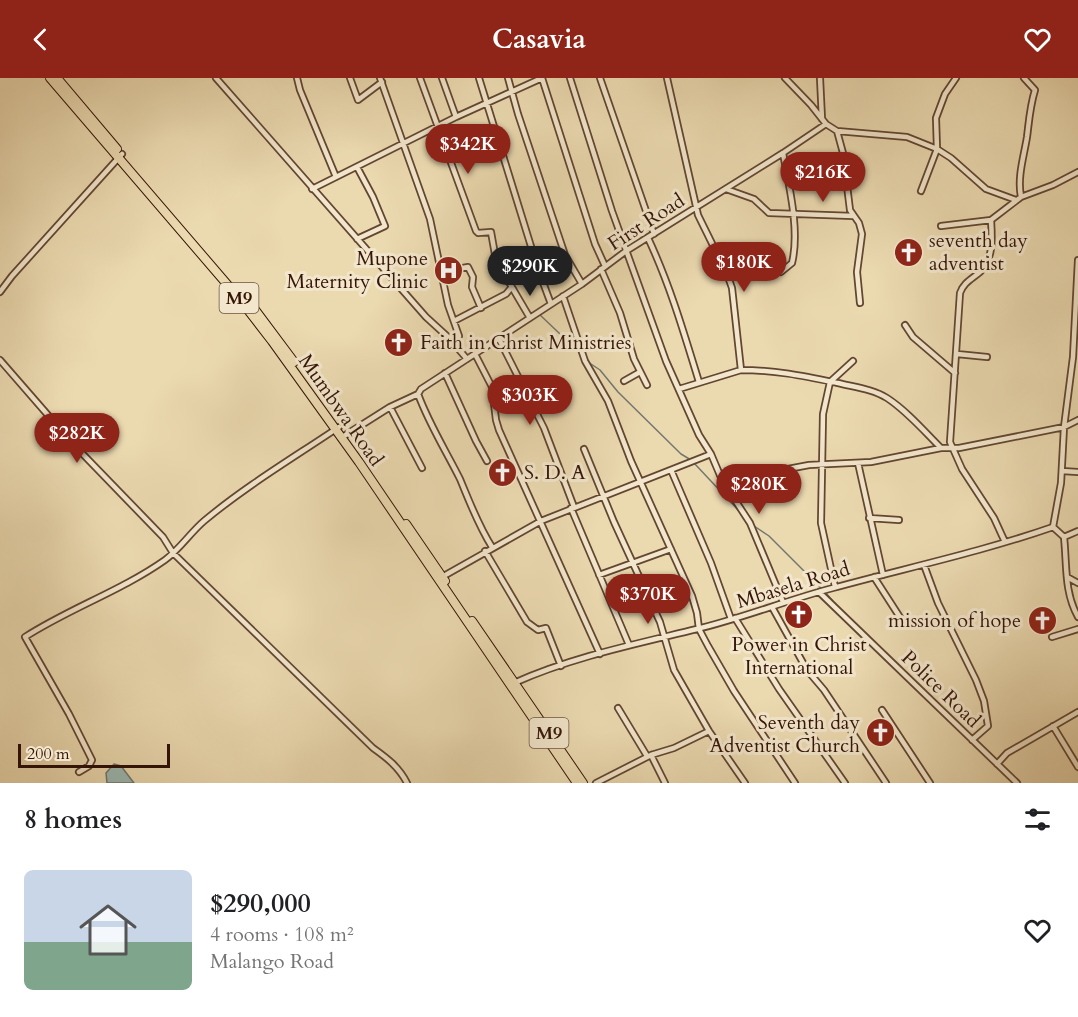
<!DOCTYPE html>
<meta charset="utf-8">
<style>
:root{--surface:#fff;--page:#f2f2f2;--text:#202124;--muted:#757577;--line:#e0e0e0;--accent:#8f2418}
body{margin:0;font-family:Cardo,serif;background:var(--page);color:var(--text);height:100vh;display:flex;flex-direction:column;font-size:22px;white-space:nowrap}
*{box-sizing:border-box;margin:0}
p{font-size:20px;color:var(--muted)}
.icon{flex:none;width:33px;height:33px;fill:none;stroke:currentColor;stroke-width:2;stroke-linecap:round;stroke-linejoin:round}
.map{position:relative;height:705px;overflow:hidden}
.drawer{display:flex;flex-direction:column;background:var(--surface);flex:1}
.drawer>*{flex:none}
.scale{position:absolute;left:18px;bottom:15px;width:152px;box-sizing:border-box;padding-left:6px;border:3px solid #351507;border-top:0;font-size:16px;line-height:21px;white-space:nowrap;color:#351507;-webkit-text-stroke:4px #f2e6cc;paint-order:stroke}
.price{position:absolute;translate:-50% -51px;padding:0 14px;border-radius:21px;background:var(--accent);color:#fff;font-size:20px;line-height:39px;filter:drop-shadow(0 2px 3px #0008)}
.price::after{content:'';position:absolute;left:50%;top:36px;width:18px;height:14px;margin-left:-9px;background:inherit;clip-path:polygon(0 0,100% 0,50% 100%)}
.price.on{background:#222;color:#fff}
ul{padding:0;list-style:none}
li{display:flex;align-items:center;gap:18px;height:150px;padding:0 24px}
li+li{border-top:2px solid var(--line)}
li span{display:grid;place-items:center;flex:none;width:168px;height:120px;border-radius:9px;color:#555}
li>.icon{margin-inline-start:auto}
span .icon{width:72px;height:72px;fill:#fffc;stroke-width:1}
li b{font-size:26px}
h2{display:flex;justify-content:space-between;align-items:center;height:72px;padding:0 24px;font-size:26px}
header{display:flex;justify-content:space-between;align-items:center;height:78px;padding:0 24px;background:var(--accent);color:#fff;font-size:27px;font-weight:700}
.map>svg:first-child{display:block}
</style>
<header><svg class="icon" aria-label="back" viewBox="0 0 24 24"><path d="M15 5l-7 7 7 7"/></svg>Casavia<svg class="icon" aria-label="heart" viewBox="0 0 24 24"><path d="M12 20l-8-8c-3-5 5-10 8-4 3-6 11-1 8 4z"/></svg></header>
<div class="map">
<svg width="1078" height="705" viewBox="0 0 1078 705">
<rect width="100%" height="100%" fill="#ebd9b0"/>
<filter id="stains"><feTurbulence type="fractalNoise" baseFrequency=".00333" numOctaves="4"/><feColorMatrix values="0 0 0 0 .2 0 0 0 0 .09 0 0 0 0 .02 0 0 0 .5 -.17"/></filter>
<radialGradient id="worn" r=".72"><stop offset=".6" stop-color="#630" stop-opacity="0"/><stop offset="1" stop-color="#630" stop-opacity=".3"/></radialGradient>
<path fill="#9bb9b4" stroke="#72776f" stroke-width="1.5" d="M114 686 121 688 134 705H107L106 695Z"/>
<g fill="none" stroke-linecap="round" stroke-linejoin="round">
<path stroke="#72776f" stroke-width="1.5" d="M539 236 579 274
M588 284 600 292 618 314 681 376 691 382
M694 385 740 434
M754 448 769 458 822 511
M826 515 837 528"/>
<defs>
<path id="street" d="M216 0 426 239 449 260 467 281
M297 0 300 12 336 99
M350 0 358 22 382 4
M380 0 430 141 448 227 459 258 454 265
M420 0 476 153 478 155 491 154 496 182 530 240
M442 0 456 39
M479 0 538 191 551 226
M508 0 518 36 565 177 582 206
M570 0 612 133 666 283 699 357 711 376 722 402 750 445 783 524
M600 0 654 156
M667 0 698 137 727 196 732 210 741 292 679 311
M820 0 822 41
M826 46 837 53 907 59 937 71 951 80 986 111 1016 122
M837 53 843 75 850 132 859 145 862 156 857 194 860 225
M312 111 456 39 542 0 595 166 605 188
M726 111 754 121 769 135 853 138
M921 113 937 71 936 40 945 16 956 0
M1021 119C1017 99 1024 78 1027 59 1029 43 1030 28 1035 12L1024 0
M991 142C992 159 994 181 980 194 972 201 964 204 960 215L950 364 962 391 994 440 1005 464
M941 148 991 142 1021 119 1053 107 1078 94
M648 160C670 207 684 255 699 304
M357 161 385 148 373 119 357 89
M457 191 468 189 473 199 472 209 481 230
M601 191 620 235 634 281 647 307
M781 194 792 185C800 152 789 108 783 75
M0 214 12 198 122 76
M563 218 585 283 608 323 631 383 692 518 697 535 699 551 708 568 734 613 795 705
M454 243 506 216 511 210
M905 247 913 259 955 295
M499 261 544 350 574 429
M475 276 492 309 496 342 499 352 600 576
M957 276 987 279
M0 282 74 367 163 459 173 475 373 670C387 680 399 689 407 705
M741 292C776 292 804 298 838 305 854 309 873 311 887 320 907 333 924 353 941 370
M445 295 476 363 487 383
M624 303 640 294
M418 316C429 346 446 373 460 401 470 425 478 447 492 469
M390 329 422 390
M341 360 390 329 418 316 421 311 582 206 626 173 783 75 826 46 811 27 785 0
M584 371 614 444 660 544 674 592 709 653 745 705
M858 385 883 497
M671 392 711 485 731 541
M1062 393 1078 394
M724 403 809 387 871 384 941 370H959L1064 349 1078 342
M571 430 629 567
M869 440 899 442
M1053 449 1061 405 1064 349 1073 279 1078 182
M1053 449 1064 459
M1064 459C1067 487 1064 514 1078 539
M1064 459 1078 453
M485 473 527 544 538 552 546 550 561 588
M924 487 938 525 976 602 984 623 988 648 972 662
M599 497 671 471
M442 499 541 443 711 376
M874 499 903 544
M1067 499 1078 505
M835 509 821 445 823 336 830 304 853 283
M819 514 1017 705
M772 529 807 592 824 612 886 705
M735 540 779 611 845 705
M1052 559 1078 551
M514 605C572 579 636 566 697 551 743 540 787 522 833 510 906 490 981 474 1053 449
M618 630 647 678
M882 632 930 705
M1053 648 1078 689
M651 677 674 670 709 653
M997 686 1007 675 1078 634
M79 694 89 688 92 682 69 636 25 559C70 530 121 513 165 482 180 471 190 455 204 443 246 408 293 380 339 349
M596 705 651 677 665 705"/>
<path id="primary" d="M50 0 238 219 272 263 359 384 577 705
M57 0 117 71
M247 221 294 284
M406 446 445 503
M472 543 583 705"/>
</defs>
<use href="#street" stroke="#624631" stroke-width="8"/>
<use href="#primary" stroke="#351507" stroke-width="10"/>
<use href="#street" stroke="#f2e6cc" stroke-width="4.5"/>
<use href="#primary" stroke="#ebd9b0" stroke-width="8"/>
</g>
<defs>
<symbol id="church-disc" viewBox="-11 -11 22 22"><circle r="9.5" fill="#8f2418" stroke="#f2e6cc"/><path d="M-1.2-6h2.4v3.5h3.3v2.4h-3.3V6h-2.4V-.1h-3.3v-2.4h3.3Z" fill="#fff"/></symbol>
<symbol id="hospital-disc" viewBox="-11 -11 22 22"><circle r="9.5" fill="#8f2418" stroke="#f2e6cc"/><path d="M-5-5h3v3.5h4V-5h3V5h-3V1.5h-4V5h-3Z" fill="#fff"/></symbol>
</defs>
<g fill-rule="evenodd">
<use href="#church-disc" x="892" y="158" width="33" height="33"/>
<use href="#hospital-disc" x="432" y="176" width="33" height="33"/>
<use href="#church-disc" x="382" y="248" width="33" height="33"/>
<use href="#church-disc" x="486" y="378" width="33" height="33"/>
<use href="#church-disc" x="782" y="520" width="33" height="33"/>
<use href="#church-disc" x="1026" y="526" width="33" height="33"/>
<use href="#church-disc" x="864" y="638" width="33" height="33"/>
</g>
<g text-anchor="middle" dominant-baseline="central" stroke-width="6" stroke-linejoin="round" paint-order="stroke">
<g fill="#f2e6cc" stroke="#6e5442" stroke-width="1.5">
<rect x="219.5" y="205" width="39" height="30" rx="4.5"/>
<rect x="529.5" y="640" width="39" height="30" rx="4.5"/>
</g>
<g font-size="18" font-weight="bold" fill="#351507">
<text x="239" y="220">M9</text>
<text x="549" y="655">M9</text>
</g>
<g font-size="20" fill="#351507" stroke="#f2e6cc">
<text transform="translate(646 144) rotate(-33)">First Road</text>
<text transform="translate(341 332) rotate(55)">Mumbwa Road</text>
<text transform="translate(793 507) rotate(-17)">Mbasela Road</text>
<text transform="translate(941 611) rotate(44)">Police Road</text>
</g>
<g font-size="20" fill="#351507" stroke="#f2e6cc" text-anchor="start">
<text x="929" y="162">seventh day<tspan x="929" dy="23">adventist</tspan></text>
<text x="428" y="180" text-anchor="end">Mupone<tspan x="428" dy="23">Maternity Clinic</tspan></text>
<text x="420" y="264">Faith in Christ Ministries</text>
<text x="524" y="394">S. D. A</text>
<text x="1021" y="542" text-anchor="end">mission of hope</text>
<text x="799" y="566" text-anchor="middle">Power in Christ<tspan x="799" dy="23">International</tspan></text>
<text x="860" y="644" text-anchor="end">Seventh day<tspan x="860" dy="23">Adventist Church</tspan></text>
</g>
</g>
<rect width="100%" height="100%" filter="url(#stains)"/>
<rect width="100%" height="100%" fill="url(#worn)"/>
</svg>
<div class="scale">200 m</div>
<b class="price" style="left:468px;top:97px">$342K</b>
<b class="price" style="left:823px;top:125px">$216K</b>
<b class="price" style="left:744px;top:215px">$180K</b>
<b class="price on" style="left:530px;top:219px">$290K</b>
<b class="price" style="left:530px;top:348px">$303K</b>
<b class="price" style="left:77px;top:386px">$282K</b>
<b class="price" style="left:759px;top:437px">$280K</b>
<b class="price" style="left:648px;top:547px">$370K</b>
</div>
<section class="drawer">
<h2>8 homes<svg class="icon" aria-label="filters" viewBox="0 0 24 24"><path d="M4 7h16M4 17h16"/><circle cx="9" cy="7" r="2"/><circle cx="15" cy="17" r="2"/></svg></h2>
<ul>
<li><span style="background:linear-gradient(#c9d6e8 60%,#7fa58c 0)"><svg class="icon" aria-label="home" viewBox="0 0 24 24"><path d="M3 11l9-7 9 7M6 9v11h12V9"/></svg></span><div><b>$290,000</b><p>4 rooms · 108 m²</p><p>Malango Road</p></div><svg class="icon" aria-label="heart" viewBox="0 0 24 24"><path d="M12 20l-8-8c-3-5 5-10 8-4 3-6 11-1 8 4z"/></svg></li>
</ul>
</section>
